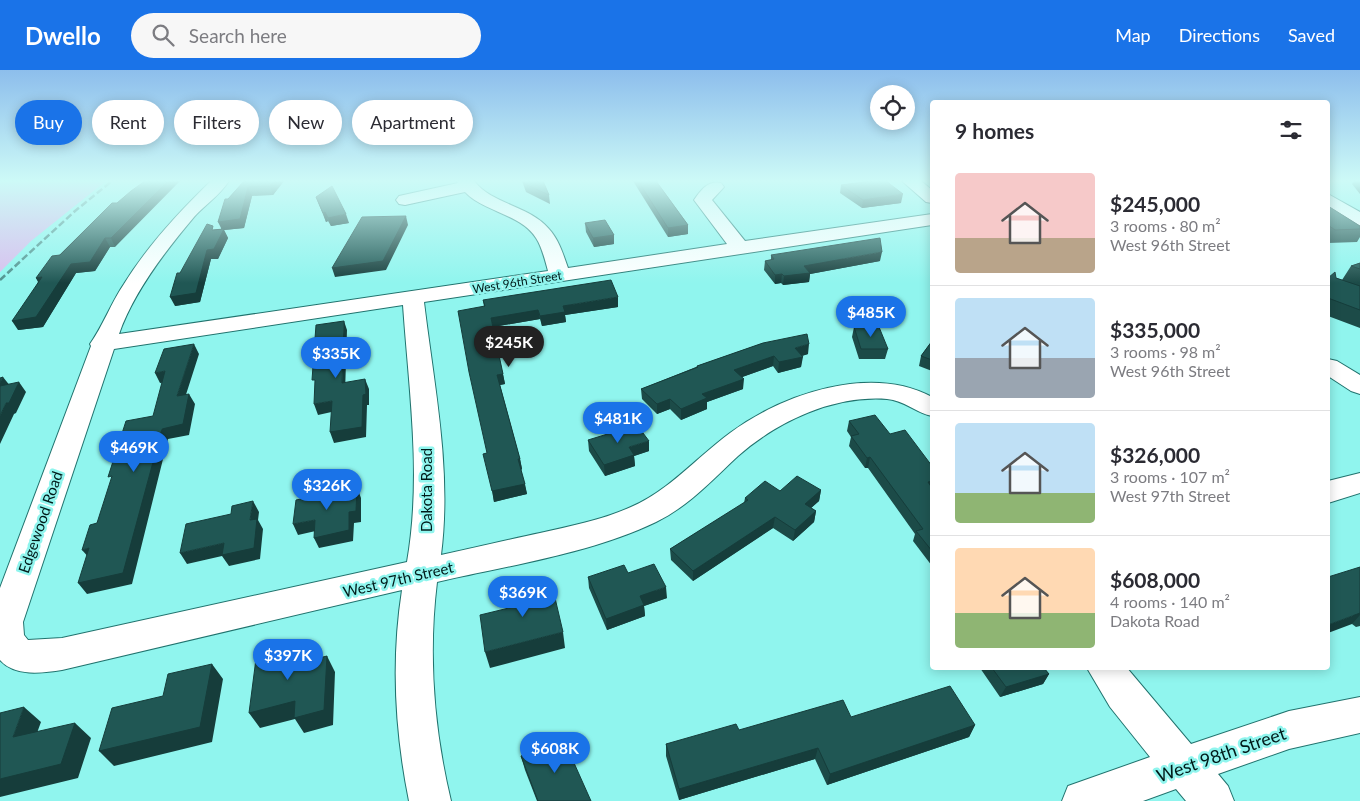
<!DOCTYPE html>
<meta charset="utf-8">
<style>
:root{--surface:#fff;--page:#f7f7f7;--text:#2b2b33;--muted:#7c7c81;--line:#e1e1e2;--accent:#1a73e8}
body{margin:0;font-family:Lato,sans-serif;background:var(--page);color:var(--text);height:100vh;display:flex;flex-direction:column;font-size:19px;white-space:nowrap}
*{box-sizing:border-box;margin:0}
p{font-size:16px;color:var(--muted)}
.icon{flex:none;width:28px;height:28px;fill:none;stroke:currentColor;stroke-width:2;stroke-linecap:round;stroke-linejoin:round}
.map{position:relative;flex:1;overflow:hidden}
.details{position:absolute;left:930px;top:30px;width:400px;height:570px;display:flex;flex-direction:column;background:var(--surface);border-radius:5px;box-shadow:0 2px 12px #0003}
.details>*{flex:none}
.banner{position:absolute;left:15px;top:30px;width:475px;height:45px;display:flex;gap:10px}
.tools{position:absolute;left:870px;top:15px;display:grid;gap:10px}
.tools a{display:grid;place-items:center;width:45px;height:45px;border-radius:50%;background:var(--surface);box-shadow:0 2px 12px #0003;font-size:25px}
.price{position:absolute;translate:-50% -42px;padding:0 11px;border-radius:18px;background:var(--accent);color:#fff;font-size:16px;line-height:32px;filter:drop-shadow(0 1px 2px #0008)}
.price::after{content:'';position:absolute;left:50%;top:30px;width:15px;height:11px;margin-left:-8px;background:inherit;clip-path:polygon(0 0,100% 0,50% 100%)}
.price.current{background:#222;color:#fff}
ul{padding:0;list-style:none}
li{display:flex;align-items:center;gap:15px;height:125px;padding:0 25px}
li+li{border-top:1px solid var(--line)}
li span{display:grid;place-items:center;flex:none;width:140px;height:100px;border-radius:5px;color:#555}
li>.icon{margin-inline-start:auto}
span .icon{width:60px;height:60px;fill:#fffc;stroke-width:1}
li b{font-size:21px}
h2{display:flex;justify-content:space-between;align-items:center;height:60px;padding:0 25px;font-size:21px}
.chip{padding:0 18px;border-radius:22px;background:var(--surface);box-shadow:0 2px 12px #0003;font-size:18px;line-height:45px}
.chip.current{background:var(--accent);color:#fff}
header{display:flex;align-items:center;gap:30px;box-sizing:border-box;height:70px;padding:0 25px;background:var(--accent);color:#fff}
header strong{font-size:24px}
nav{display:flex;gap:28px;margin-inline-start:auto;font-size:18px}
.search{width:350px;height:45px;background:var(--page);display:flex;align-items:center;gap:12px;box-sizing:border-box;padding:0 18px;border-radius:28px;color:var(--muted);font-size:19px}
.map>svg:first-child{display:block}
</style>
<header>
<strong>Dwello</strong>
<div class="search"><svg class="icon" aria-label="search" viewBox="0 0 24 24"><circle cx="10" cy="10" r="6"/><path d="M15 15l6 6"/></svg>Search here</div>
<nav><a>Map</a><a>Directions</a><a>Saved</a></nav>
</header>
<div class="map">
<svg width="1360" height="731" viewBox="0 0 1360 731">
<rect width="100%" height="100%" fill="#90f5ee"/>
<path fill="#d8beee" d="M0 111H106L31 171 0 202Z"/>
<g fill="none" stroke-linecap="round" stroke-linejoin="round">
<defs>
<path id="minor" d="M211 111H229C220 125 205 135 194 147 166 180 133 223 119 264L548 201C545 190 542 177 536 168 521 144 484 142 465 122L405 135 399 134 396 130 399 126 458 113 457 111H474C493 135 529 135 549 159 559 170 563 184 568 198L727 174 694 130C701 120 708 110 721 113L724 117 712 130 745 171 932 144V155L424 232C434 316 452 400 441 485 474 478 507 470 540 463 571 456 602 450 631 437 670 420 696 388 730 363 783 324 870 294 932 327V346C916 343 904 330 887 329 834 325 778 351 738 386 712 410 689 436 656 452 592 483 507 496 437 512 428 585 434 660 451 731H409C395 662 391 590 402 520L62 600C42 603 15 607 0 590V518L91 276 90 274C103 256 111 233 124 214 148 175 179 142 211 111ZM403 235C409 322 422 406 407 492L62 568 28 570 24 565 23 552 114 279Z
M902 111H921L932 120V133L926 132Z
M1328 124 1360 142V156L1353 154 1328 137Z
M1328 289 1337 291 1360 305V324L1351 321 1328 306Z
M1360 403V423L1328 433V411Z
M1087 598H1127L1191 674 1289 641 1360 627V663L1289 679 1218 704 1228 716 1234 731H1186L1176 719 1143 731H1062L1068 716 1150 687 1110 637Z"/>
</defs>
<use href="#minor" stroke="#21736e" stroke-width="2"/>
<use href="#minor" fill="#fff" fill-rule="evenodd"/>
<path stroke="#4f928e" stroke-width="2.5" stroke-dasharray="7 3" stroke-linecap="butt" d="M0 210 75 141 112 111"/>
</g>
<path fill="#1c4b48" d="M244 111H284L273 125 252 126 244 158 224 160 228 168 218 189H211L200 232 175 236 180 203 214 160 221 159 228 129Z
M522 111H543L549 125 550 134 526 122Z
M633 111H658L657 112 688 155V164L668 167Z
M1354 111H1360V124L1352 114Z
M841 115 901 133 862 138 840 123Z
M316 127 349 153 331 156 328 151 326 152Z
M112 133 115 177H110L95 201 76 203 43 257 18 260 38 212 36 208Z
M1328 136 1360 156V167L1357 172 1328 173Z
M585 153 614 165V174L594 177 586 162Z
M771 185 880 191 810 204 809 212 783 215 781 213 775 214 764 200 765 191 771 190Z
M1360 193V258L1328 246V208H1336L1342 210 1351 196Z
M483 230 618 237 565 245 566 252 542 256 540 249 493 257 505 314 500 315 520 389 522 399 521 400 527 424 494 432 487 383 484 237Z
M854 257 888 279 885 289H859L852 267Z
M932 271V301L919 296 921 286Z
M763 273 808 284 802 286 801 297 778 303 773 296 742 307 743 319 707 332V339L681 350 670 339 657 344 642 329 641 319 696 297 697 296Z
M849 351 890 364 932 396V496L913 471 915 464 868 398H865L849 376 851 367 847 361Z
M588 370 649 381 634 386 635 396 605 406 589 381Z
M821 420 819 431 811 438 816 441 814 452 793 471 773 458 693 511 671 490 670 479 744 433 745 428 780 421Z
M1360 497V556L1356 557 1352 554Z
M628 503 667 528 644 536 645 546 607 560 589 518 588 507Z
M980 598H1044L1049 604 1043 614 1000 627Z
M851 647 975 655 969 667 827 715 815 689 679 730 666 686V674L739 660Z
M521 686 591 731H537L525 700Z"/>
<path fill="#163d3b" d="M168 111H180L115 177 111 168Z
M274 111H284L273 125 270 116Z
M248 117 252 126 244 158 224 160 228 168 218 189H211L200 232 175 236 170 227 222 160 218 152Z
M903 124 901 133 862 138 863 130Z
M325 142 328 151 326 152 323 143Z
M346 144 349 153 331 156 328 148Z
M406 146 408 155 386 200 335 207 332 198Z
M688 155V164L668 167V158Z
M614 165V174L594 177 593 168Z
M105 168 110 177 95 201 76 203 43 257 18 260 12 251 71 194Z
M882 182 880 191 810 204 809 212 783 215 784 206 804 196Z
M782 204 781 213 775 214V205Z
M42 207V217L36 208Z
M618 227V237L565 245 566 252 542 256 540 246 563 236Z
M538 240 540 249 493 257 491 248Z
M344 251 347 260 345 323 342 313Z
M194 274 199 284 182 337 177 326Z
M809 274 808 284 794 288 795 278Z
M774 286 773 296 734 310V300Z
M803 287 801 297 778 303 779 292Z
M165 301 170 312 160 313 155 303Z
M503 304 505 314 499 315 497 305Z
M3 307 11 317 0 318V313Z
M365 309 369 319V335H367L366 367 334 373 330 362 363 325Z
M744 309 743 319 707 332V339L681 350V339L702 324Z
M19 312 26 322 16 343 14 344 0 374V346L6 333Z
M189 324 195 334 189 365 168 369 132 514 87 524 78 513 162 359Z
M670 329V339L657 344V334Z
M332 331 336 341 318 345 314 334Z
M649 371V381L634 386 635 396 605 406 604 395 629 377Z
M870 387 868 398H865L867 388Z
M518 389H520L522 399 520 400Z
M932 411V421L928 412Z
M525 414 527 424 494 432 492 421Z
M357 417 361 428V452L354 453 353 471 319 478 314 468 349 442Z
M821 420 819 431 803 445 805 434Z
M253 431 259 442 258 450 263 459 260 489 229 496 222 486 187 494 180 483 224 473 250 450Z
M816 441 814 452 793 471 795 460Z
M775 447 773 458 693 511V501Z
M315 450 320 460 298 465 293 454Z
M89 478 91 490 82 480Z
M666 517 667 528 644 536 645 546 607 560 606 549 640 526Z
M1360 543V545L1352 554 1328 563V555Z
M563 562 565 578 490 598 485 582Z
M300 571 309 586 308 608 299 593Z
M327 586 335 602 333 655 304 663 295 649 260 658 249 643Z
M212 594 223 609 212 672 114 696 99 681Z
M1049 604 1043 614 1000 627 1006 617Z
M24 637 41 652 30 682 13 667Z
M75 653 91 668 78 708 0 727V709Z
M975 655 969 667 827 715 830 704Z
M818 678 815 689 679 730V719Z"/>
<path fill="#205754" stroke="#163d3b" d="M145 111H168L111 168H105L90 192 71 194 36 247 12 251 42 207 36 208 52 186 60 185 112 133H117L131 121Z
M244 111H274L270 116 248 117 240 149 218 152 225 129H228Z
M524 111H543L549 125 525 114Z
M644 111H656L688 155 668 158 640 114Z
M871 111H886L903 124 863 130 841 115Z
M332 116 346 144 328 148 325 142 323 143 316 127Z
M1328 136 1360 156V159L1335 160 1328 155Z
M406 146 383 191 332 198 362 147Z
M605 150 614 165 593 168 585 153Z
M207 154 213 156 212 160 224 159 214 179 207 180 196 223 170 227 177 203H180Z
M880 168 882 182 804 196 810 203 784 206 782 204 775 205 765 191 774 189 771 185Z
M1360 193V199L1351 196Z
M1335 202 1336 208 1360 216V240L1328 228V208Z
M611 210 618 227 563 236 565 242 540 246 538 240 491 248 503 304 497 305 520 389H518L525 414 492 421 483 384 487 383 469 302 458 241 485 236 483 230Z
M344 251 342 313 365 309 366 324 363 325 362 357 330 362 332 331 314 334 315 310H312L316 255Z
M854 257H879L888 279H861Z
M807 264 809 274 795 278 803 287 779 292 774 286 734 300 744 309 702 324 707 328 681 339 670 329 657 334 641 319 698 297 697 296 763 273Z
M932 271V290L921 286Z
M194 274 177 326 189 324 183 354 162 359 123 503 78 513 89 478 82 480 90 455 97 453 112 406 108 407 126 351 153 346 165 301 155 303 164 279Z
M3 307 0 313V308Z
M19 312 9 333H6L0 346V316Z
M875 345 890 364 905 360 932 396V411L928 412 932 418V481L916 461 923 459 870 387 867 388 851 366 859 364 849 351Z
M637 355 649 371 629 377 634 385 604 395 588 370Z
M797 406 821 420 805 434 816 441 795 460 775 447 693 501 670 479 748 430 745 428 765 411 780 421Z
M357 417 356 441 349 442V460L314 468 315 450 293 454 296 430Z
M253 431 250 450 257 449 254 478 222 485 224 473 180 483 186 454 231 444 232 436Z
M654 494 666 517 640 526 644 535 606 549 588 507 624 495 628 503Z
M1360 497V543L1328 555V507Z
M551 511 563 562 485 582 480 545 513 537 510 522Z
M300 571 299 593 327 586 324 640 294 648 295 631 249 643 257 581Z
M212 594 200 657 99 681 112 638 163 626 168 604Z
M992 598H1044L1049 604 1006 617Z
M950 616 975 655 830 704 818 678 679 719 666 674 736 654 739 660 843 630 851 647Z
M24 637 13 667 75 653 61 694 0 709V643Z
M562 666 591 731H538L521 686Z"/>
<linearGradient id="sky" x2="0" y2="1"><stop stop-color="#8dbeec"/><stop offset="0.52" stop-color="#cdfaf7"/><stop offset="1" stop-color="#cdfaf7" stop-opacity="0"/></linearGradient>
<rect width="1360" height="213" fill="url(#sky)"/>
<g text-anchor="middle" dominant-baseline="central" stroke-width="5" stroke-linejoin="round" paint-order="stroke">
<g font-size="12" fill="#001a19" stroke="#90f5ee">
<text transform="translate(517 212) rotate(-9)">West 96th Street</text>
</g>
<g font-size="15" fill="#001a19" stroke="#90f5ee">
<text transform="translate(426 420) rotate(-90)">Dakota Road</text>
<text transform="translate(40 452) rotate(-71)">Edgewood Road</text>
<text transform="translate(398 509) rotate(-13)">West 97th Street</text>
</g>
<g font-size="18" fill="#001a19" stroke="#90f5ee">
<text transform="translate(1221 684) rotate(-19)">West 98th Street</text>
</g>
</g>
</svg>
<div class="tools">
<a><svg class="icon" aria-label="locate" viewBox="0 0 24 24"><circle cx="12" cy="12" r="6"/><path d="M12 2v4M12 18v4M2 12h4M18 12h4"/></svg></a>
</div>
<b class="price" style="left:871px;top:268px">$485K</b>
<b class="price current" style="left:509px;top:298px">$245K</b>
<b class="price" style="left:336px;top:309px">$335K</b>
<b class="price" style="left:618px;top:374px">$481K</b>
<b class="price" style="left:134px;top:403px">$469K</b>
<b class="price" style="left:327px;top:441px">$326K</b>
<b class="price" style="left:523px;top:548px">$369K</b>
<b class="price" style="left:288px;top:611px">$397K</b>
<b class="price" style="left:555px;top:704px">$608K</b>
<div class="banner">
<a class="chip current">Buy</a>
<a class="chip">Rent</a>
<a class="chip">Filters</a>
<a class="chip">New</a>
<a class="chip">Apartment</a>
</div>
<section class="details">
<h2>9 homes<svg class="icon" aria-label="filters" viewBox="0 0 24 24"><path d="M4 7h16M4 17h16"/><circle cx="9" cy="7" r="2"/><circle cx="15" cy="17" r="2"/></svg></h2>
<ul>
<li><span style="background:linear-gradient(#f6c9c9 65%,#b9a48a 0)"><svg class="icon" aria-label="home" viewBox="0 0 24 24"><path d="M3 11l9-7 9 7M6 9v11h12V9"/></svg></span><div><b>$245,000</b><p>3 rooms · 80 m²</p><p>West 96th Street</p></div></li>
<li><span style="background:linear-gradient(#bfe0f5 60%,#9aa5b1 0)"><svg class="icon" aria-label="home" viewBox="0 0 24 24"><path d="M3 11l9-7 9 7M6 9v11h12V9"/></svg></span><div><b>$335,000</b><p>3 rooms · 98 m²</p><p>West 96th Street</p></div></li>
<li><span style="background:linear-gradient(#bfe0f5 70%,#8fb573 0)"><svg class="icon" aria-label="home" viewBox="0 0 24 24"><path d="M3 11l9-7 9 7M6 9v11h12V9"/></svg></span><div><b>$326,000</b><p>3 rooms · 107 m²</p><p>West 97th Street</p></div></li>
<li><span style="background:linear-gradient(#ffd9b3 65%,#8fb573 0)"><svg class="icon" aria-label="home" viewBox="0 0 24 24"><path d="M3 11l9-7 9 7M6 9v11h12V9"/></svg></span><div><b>$608,000</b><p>4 rooms · 140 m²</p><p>Dakota Road</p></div></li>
</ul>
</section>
</div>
